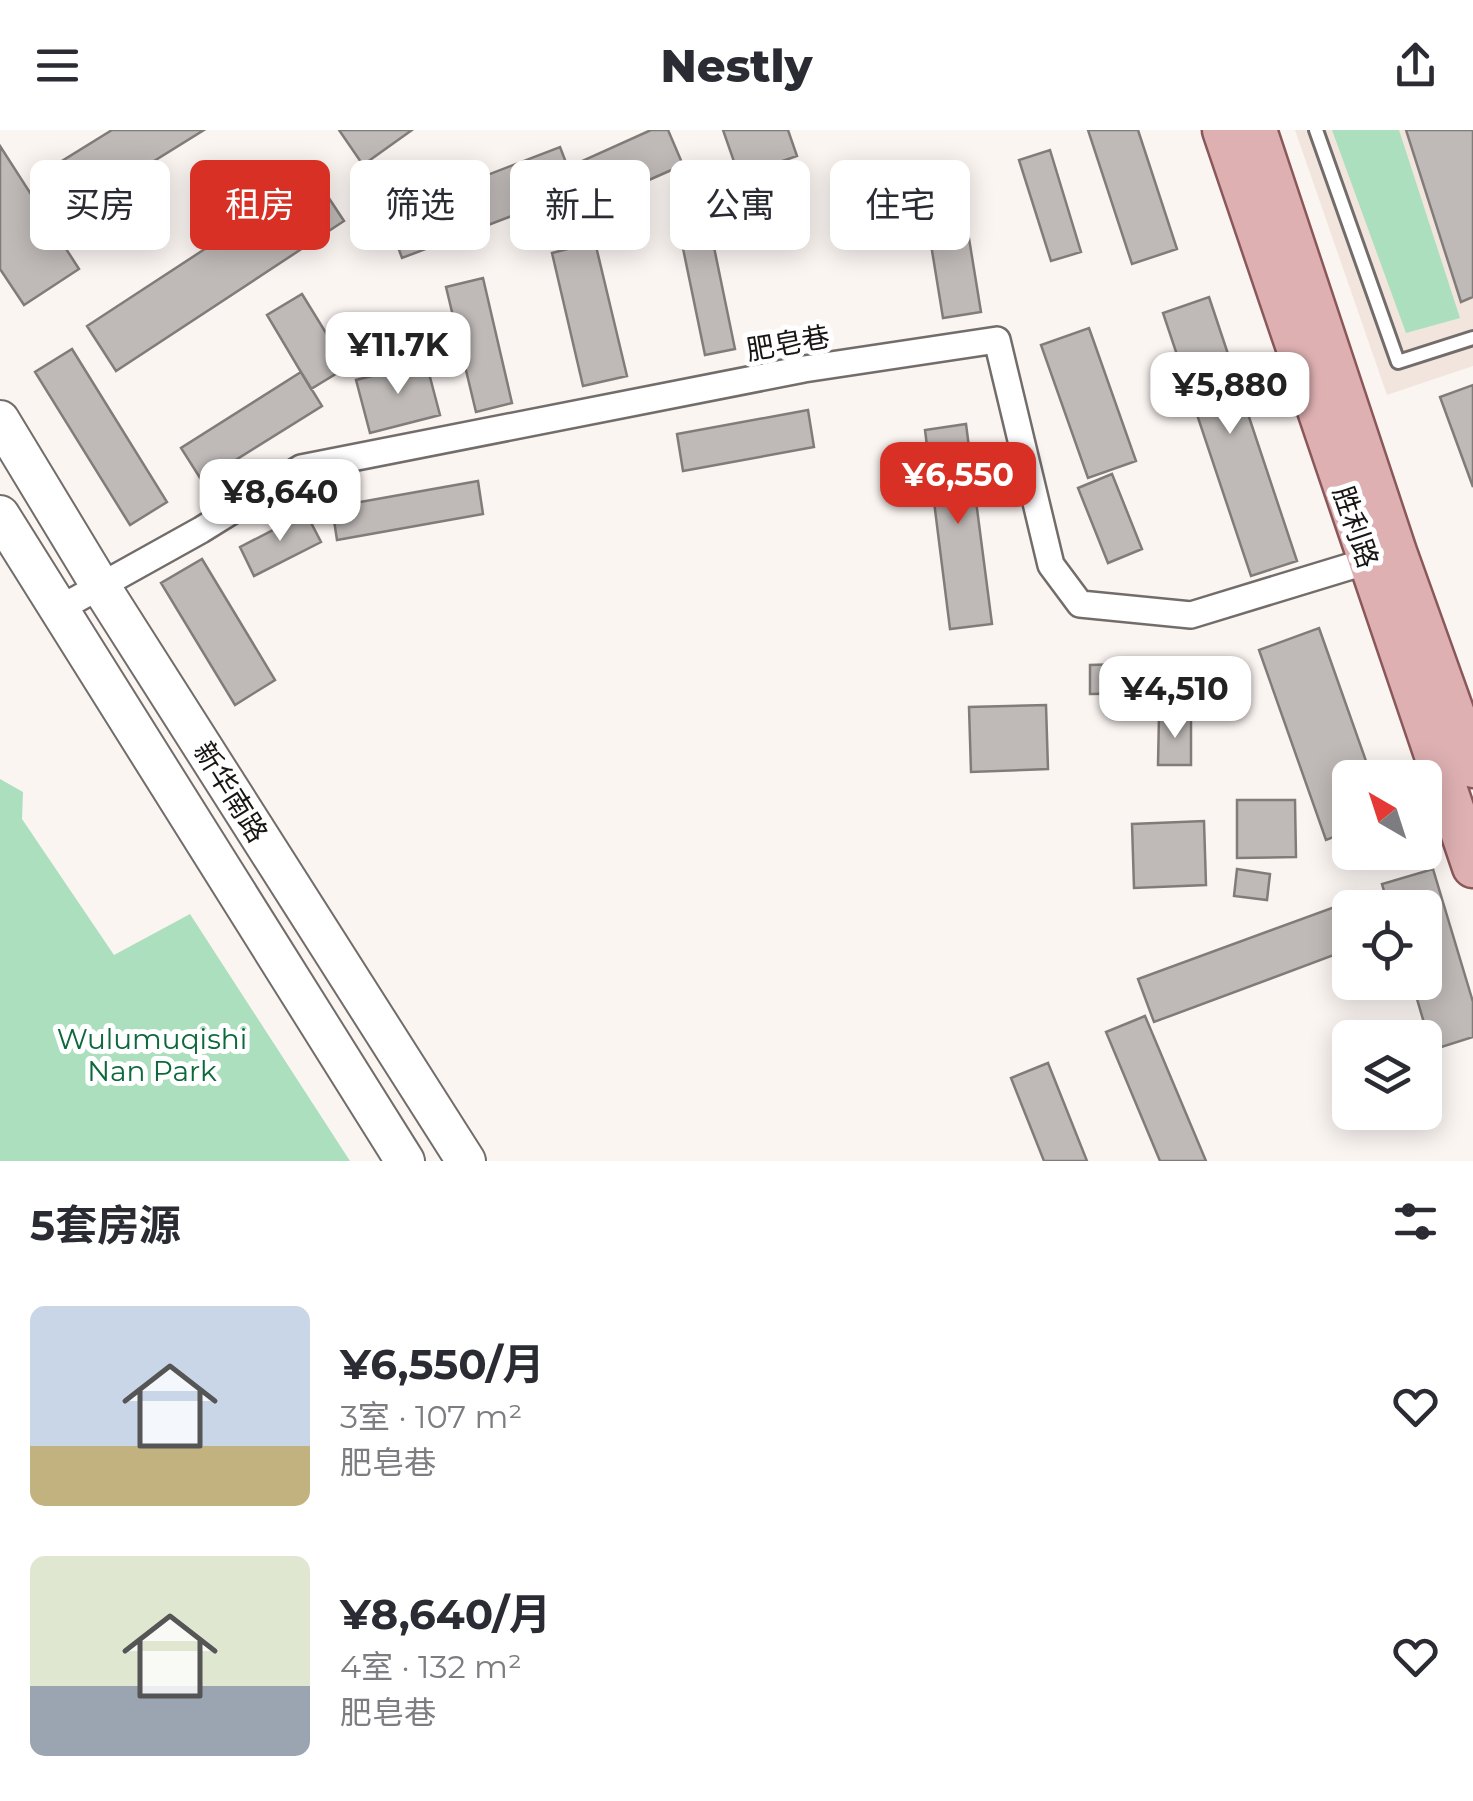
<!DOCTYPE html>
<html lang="zh">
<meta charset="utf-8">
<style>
:root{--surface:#fff;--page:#f2f2f3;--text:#2b2b33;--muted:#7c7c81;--accent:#d93025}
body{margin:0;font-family:Montserrat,"Noto Sans SC",sans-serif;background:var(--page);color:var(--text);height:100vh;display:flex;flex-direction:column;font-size:38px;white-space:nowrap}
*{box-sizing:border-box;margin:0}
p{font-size:32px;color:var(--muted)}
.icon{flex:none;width:55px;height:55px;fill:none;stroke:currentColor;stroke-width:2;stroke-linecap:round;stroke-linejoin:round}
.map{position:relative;height:1031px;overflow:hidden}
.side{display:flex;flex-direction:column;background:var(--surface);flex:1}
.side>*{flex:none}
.banner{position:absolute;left:30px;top:30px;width:1415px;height:90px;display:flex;gap:20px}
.needle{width:65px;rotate:321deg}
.tools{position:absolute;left:1332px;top:630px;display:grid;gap:20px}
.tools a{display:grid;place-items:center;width:110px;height:110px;border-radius:15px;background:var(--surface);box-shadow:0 5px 25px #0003;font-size:50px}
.price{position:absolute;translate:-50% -85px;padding:0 22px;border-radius:20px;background:#fff;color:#222;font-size:32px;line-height:65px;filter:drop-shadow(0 2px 5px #0008)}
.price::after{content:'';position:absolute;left:50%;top:60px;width:30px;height:22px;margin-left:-15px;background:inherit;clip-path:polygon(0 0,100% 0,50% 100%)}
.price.current{background:var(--accent);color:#fff}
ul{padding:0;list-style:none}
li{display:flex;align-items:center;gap:30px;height:250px;padding:0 30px}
li span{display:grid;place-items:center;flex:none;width:280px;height:200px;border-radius:15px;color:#555}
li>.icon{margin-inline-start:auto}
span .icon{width:120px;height:120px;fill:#fffc;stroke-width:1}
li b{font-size:42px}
h2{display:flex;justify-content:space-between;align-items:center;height:120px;padding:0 30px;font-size:42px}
.tag{padding:0 35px;border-radius:15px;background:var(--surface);box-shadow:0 5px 25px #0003;font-size:35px;line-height:90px}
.tag.current{background:var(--accent);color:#fff}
header{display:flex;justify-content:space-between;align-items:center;height:130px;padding:0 30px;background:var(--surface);font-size:45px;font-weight:800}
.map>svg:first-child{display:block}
</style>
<header><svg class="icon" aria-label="menu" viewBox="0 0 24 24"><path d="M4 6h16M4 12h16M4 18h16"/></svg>Nestly<svg class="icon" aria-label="share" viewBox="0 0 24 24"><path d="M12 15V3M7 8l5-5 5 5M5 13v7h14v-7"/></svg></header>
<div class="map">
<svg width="1473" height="1031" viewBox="0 0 1473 1031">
<rect width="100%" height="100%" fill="#fbf5f2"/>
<path fill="#f2e5de" d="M1295 0H1473V236L1387 265Z"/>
<path fill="#acdfbd" d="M1332 0H1399L1460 188 1406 203Z
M0 649 23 662 22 689 114 825 190 784 350 1031H0Z"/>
<path fill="#bfbab7" stroke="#817c7a" stroke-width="2.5" d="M112 0H204L88 72 62 31Z
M339 0H412L363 35Z
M651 0H668L683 35 601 71 582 31Z
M723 0H788L797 26 739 46Z
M1088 0H1138L1177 119 1132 134Z
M1406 0H1473V167L1461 172Z
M0 16 79 139 24 175 0 139Z
M560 17 577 61 402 128 386 84Z
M1050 20 1081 122 1051 131 1019 30Z
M958 41 981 182 943 188 920 47Z
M315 47 344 91 116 241 87 196Z
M709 93 735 219 705 225 679 99Z
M595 112 627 246 583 256 552 123Z
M483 148 512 273 476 282 446 157Z
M302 164 347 237 311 259 267 185Z
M1209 167 1297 431 1251 446 1163 183Z
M1089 198 1136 331 1088 348 1041 215Z
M72 219 167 372 130 395 35 242Z
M426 232 440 285 370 303 356 250Z
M301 242 322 276 202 351 181 318Z
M1473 255V357L1440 267Z
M808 280 814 317 683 341 677 304Z
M966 294 992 494 950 499 925 300Z
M1112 344 1142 419 1108 433 1078 358Z
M478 351 483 384 337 410 332 377Z
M306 383 321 412 254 446 240 417Z
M202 429 275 550 235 575 161 453Z
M1319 498 1372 648H1350V701L1326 710 1259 520Z
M1157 533 1158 563 1090 564V535Z
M1046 575 1048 639 971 642 969 577Z
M1159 586 1191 587V635H1158Z
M1237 670H1295L1296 727 1237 728Z
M1204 691 1206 755 1134 758 1132 694Z
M1237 739 1270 744 1267 770 1234 766Z
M1433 739 1473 872V907L1432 920 1412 852H1425V778H1389L1382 754Z
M1351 771 1354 778H1350V819L1154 892 1138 849Z
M1145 886 1206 1031H1160L1106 902Z
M1048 933 1087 1031H1044L1011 948Z"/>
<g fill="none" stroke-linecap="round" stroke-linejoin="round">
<defs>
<path id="lane" d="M1316 0 1398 232 1473 208"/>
<path id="street" d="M59 479 201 400 301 338 804 239 997 210 1051 435 1080 474 1191 485 1368 431"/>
<path id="secondary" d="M0 290 101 457 466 1031
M0 385 405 1031"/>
<path id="primary" d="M1223 0 1473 737
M1256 0 1396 422 1473 637"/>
</defs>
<use href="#lane" stroke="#726d6a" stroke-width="18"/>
<use href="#street" stroke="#726d6a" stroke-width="30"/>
<use href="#secondary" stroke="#726d6a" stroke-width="42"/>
<use href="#primary" stroke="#8a585a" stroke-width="45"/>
<use href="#lane" stroke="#fff" stroke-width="12"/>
<use href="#street" stroke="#fff" stroke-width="25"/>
<use href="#secondary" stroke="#fff" stroke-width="38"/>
<use href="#primary" stroke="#deb0b2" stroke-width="40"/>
</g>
<g text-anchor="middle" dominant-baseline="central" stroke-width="10" stroke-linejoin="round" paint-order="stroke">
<g font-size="28" fill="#181615" stroke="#fff">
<text transform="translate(788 213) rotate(-10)">肥皂巷</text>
<text transform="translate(1356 397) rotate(71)">胜利路</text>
<text transform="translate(231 662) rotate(58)">新华南路</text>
</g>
<g font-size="28" fill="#0d693c" stroke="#fff">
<text x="152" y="909">Wulumuqishi<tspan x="152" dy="32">Nan Park</tspan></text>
</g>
</g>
</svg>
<div class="tools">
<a><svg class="needle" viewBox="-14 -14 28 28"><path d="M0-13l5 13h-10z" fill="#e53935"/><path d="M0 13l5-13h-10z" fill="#7c7c81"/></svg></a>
<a><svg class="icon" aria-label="locate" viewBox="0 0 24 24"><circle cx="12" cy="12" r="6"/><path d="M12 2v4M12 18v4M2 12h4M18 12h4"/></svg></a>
<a><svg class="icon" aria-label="layers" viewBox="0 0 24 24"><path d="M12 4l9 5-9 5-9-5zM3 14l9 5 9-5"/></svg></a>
</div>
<b class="price" style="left:398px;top:267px">¥11.7K</b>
<b class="price" style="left:1230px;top:307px">¥5,880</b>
<b class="price current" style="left:958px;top:397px">¥6,550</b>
<b class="price" style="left:280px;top:414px">¥8,640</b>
<b class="price" style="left:1175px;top:611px">¥4,510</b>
<div class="banner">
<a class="tag">买房</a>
<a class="tag current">租房</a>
<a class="tag">筛选</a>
<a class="tag">新上</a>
<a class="tag">公寓</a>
<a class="tag">住宅</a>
</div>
</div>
<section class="side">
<h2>5套房源<svg class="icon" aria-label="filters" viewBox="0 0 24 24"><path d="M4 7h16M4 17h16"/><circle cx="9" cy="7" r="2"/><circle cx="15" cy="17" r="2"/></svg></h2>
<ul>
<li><span style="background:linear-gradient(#c9d6e8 70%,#c2b280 0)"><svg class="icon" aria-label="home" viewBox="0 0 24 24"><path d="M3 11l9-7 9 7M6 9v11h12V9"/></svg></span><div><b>¥6,550/月</b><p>3室 · 107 m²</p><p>肥皂巷</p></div><svg class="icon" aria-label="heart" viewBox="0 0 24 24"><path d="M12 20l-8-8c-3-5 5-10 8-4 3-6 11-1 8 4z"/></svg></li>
<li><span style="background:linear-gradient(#dfe7d0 65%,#9aa5b1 0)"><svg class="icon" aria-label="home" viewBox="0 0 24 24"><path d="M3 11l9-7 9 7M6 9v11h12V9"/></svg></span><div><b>¥8,640/月</b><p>4室 · 132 m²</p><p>肥皂巷</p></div><svg class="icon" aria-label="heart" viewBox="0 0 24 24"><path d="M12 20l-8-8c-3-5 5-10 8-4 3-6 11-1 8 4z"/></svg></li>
</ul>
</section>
